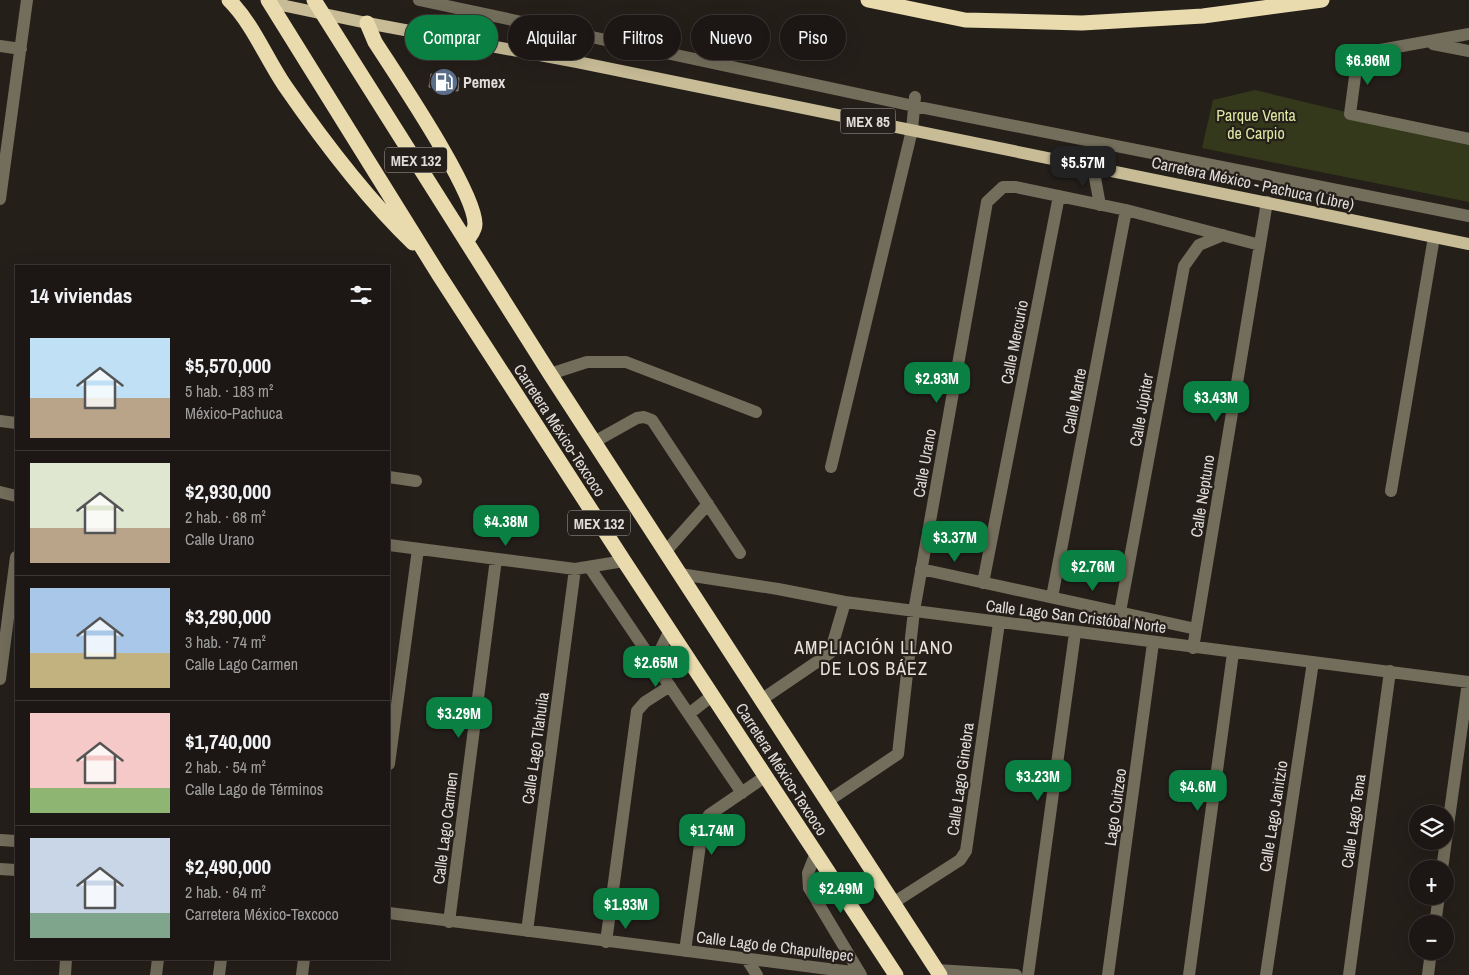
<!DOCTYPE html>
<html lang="es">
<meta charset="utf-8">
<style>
:root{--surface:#1c1714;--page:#292422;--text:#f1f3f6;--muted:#a09fa0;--line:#3a3634;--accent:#0b8043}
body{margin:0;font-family:"Archivo Narrow",sans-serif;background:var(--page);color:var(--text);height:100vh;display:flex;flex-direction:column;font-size:19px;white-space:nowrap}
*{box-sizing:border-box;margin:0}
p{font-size:16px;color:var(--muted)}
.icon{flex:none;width:28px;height:28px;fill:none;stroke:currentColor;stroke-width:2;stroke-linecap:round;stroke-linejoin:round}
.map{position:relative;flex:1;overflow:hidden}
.panel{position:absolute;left:15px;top:265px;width:375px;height:695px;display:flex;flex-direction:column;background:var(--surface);border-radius:0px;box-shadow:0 5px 20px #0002,0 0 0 1px var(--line)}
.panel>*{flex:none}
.top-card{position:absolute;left:405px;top:15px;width:475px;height:45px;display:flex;gap:10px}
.fabs{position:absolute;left:1409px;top:805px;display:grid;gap:10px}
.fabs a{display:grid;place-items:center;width:45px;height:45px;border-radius:50%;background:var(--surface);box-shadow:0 5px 20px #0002,0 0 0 1px var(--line);font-size:25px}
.price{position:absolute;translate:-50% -42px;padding:0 11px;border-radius:10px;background:var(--accent);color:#fff;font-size:16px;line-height:32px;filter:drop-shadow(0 1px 2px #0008)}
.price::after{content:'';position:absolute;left:50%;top:30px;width:15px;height:11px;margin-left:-8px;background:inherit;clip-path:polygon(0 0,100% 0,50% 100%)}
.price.selected{background:#222;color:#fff}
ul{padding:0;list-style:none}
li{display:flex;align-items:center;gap:15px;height:125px;padding:0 15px}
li+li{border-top:1px solid var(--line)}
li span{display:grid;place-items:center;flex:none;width:140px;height:100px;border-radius:0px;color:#555}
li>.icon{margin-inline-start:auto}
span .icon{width:60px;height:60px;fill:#fffc;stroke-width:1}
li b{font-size:21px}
h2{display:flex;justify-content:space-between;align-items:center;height:60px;padding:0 15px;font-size:21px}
.chip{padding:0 18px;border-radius:22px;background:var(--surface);box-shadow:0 5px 20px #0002,0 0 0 1px var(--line);font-size:18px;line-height:45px}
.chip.selected{background:var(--accent);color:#fff}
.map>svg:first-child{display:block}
</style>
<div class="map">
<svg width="1469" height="975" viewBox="0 0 1469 975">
<rect width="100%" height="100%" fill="#251f1a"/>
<path fill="#34391b" d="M1255 90 1350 113 1469 138V202L1202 148 1213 100Z"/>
<path fill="#554b49" stroke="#928785" d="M431 74 459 78 458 91 429 87Z"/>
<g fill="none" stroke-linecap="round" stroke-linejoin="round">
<path stroke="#736d5b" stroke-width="12" d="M419 0 914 106 1469 216
M1469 34 1358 54 1350 114 1469 139
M1433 44 1469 51
M0 46 21 49
M1093 167 1100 205
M0 199 27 0
M550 374 587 362H626L756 412
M0 421 16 423
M594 442 637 418 644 417 652 420 740 553
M831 467 912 130 915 97
M389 477 416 481
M1391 491 1434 237
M0 492 16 496
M389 545 575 569 624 561
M665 552 708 504
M590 568 742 793
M921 569 1196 629
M680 574 778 589 845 602 1469 682
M983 583 1059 196
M1052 597 1126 210
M1120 612 1184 266 1199 245 1223 235
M1193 648 1267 202
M655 661 670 630
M0 679 16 557
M761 700 830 653 845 602
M690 713 713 695
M389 764 418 549
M828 801 898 754 914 611 987 202 1003 187H1016L1126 210 1260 245
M0 840 16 841
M816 853 808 873 809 888 861 975
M0 869 16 870
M1442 869 1468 682
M893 903 960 860 966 851 999 623
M389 913 860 973
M449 922 496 559
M1435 924 1439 896
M527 931 575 569
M606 942 637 711 645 702 670 686
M685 951 703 824 709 815 766 776
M746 958 757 975
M937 970 1016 975
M65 975 66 959
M156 975 158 959
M219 975 221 959
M302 975 304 959
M1028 975 1075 633
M1108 975 1153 643
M1189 975 1233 653
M1266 975 1313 662
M1349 975 1390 671
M1428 975 1431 951"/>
<path stroke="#c7bc96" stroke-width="12" d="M267 0 286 6 367 23 577 62 1469 244"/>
<path stroke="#e9dbae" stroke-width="15" d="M229 0C253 24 266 58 285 86 323 141 365 197 413 243
M268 0 439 275 624 561 896 975
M314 0 550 374 940 975
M868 0 965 20 1082 23 1203 16 1322 0
M367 23 375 42C396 75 475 191 475 224 475 231 470 235 467 241"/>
</g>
<defs>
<symbol id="fuel-disc" viewBox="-11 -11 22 22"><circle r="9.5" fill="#5c6f8a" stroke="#251f1a"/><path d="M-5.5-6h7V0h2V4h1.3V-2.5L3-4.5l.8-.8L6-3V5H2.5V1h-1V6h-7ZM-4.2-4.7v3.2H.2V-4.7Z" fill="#fff"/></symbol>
</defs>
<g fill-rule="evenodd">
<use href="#fuel-disc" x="428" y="66" width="32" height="32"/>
</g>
<g text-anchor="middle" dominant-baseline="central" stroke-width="4.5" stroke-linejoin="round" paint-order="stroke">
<g fill="#251f1a" stroke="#a8a3a0" stroke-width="1">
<rect x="840.5" y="108.5" width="55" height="25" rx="4"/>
<rect x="385" y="147.5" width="62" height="25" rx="4"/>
<rect x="568" y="510.5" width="62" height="25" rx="4"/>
</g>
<g font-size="15" font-weight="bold" fill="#e0dcd9">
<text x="868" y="121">MEX 85</text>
<text x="416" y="160">MEX 132</text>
<text x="599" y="523">MEX 132</text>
</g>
<g font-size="16" font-weight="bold" fill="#e0dcd9" stroke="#251f1a" text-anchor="start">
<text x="463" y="82">Pemex</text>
</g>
<g font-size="16" fill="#dce8a2" stroke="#251f1a">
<text x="1256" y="115">Parque Venta<tspan x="1256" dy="18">de Carpio</tspan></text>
</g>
<g font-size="16" fill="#e0dcd9" stroke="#251f1a">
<text transform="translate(1253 183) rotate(12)">Carretera México - Pachuca (Libre)</text>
<text transform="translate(1014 342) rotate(-79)">Calle Mercurio</text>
<text transform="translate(1074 401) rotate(-79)">Calle Marte</text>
<text transform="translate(1141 410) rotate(-80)">Calle Júpiter</text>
<text transform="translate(560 430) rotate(57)">Carretera México-Texcoco</text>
<text transform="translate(924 463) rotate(-80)">Calle Urano</text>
<text transform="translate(1202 496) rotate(-81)">Calle Neptuno</text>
<text transform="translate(1076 616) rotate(7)">Calle Lago San Cristóbal Norte</text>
<text transform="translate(535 748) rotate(-82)">Calle Lago Tlahuila</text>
<text transform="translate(782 769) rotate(57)">Carretera México-Texcoco</text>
<text transform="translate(960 779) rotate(-82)">Calle Lago Ginebra</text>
<text transform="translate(1115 807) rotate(-82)">Lago Cuitzeo</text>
<text transform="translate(1273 816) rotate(-81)">Calle Lago Janitzio</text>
<text transform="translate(1353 821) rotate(-82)">Calle Lago Tena</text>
<text transform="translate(445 828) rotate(-83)">Calle Lago Carmen</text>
<text transform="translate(775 946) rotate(7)">Calle Lago de Chapultepec</text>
</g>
<g font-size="18" letter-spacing="1" fill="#eae1da" stroke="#251f1a">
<text x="874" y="647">AMPLIACIÓN LLANO<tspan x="874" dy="21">DE LOS BÁEZ</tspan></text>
</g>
</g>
</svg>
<div class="fabs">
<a><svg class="icon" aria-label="layers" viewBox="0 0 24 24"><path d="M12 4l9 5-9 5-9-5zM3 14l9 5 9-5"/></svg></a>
<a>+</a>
<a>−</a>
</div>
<b class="price" style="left:1368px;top:86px">$6.96M</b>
<b class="price selected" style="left:1083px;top:188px">$5.57M</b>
<b class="price" style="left:937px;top:404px">$2.93M</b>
<b class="price" style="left:1216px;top:423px">$3.43M</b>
<b class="price" style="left:506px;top:547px">$4.38M</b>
<b class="price" style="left:955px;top:563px">$3.37M</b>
<b class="price" style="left:1093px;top:592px">$2.76M</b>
<b class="price" style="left:656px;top:688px">$2.65M</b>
<b class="price" style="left:459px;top:739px">$3.29M</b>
<b class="price" style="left:1038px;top:802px">$3.23M</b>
<b class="price" style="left:1198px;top:812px">$4.6M</b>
<b class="price" style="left:712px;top:856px">$1.74M</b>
<b class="price" style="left:841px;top:914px">$2.49M</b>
<b class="price" style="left:626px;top:930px">$1.93M</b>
<div class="top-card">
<a class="chip selected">Comprar</a>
<a class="chip">Alquilar</a>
<a class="chip">Filtros</a>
<a class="chip">Nuevo</a>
<a class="chip">Piso</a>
</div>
<section class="panel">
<h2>14 viviendas<svg class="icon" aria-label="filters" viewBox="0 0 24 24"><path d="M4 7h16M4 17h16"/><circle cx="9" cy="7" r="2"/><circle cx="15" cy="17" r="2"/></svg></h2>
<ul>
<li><span style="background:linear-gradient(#bfe0f5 60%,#b9a48a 0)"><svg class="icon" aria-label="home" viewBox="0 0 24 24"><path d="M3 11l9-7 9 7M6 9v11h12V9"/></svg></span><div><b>$5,570,000</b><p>5 hab. · 183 m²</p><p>México-Pachuca</p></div></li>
<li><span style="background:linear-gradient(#dfe7d0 65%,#b9a48a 0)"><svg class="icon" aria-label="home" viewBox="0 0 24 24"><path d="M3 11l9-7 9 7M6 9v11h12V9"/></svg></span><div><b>$2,930,000</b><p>2 hab. · 68 m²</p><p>Calle Urano</p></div></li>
<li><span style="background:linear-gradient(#a9c7e8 65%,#c2b280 0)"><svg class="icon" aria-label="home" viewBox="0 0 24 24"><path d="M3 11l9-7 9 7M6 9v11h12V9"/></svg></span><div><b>$3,290,000</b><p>3 hab. · 74 m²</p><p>Calle Lago Carmen</p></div></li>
<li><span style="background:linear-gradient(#f6c9c9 75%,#8fb573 0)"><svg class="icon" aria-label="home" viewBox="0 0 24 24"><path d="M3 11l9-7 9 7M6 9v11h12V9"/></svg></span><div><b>$1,740,000</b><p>2 hab. · 54 m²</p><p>Calle Lago de Términos</p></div></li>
<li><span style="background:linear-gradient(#c9d6e8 75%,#7fa58c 0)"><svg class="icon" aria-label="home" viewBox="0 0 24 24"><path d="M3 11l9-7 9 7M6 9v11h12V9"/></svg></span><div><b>$2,490,000</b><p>2 hab. · 64 m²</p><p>Carretera México-Texcoco</p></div></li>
</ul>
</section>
</div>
